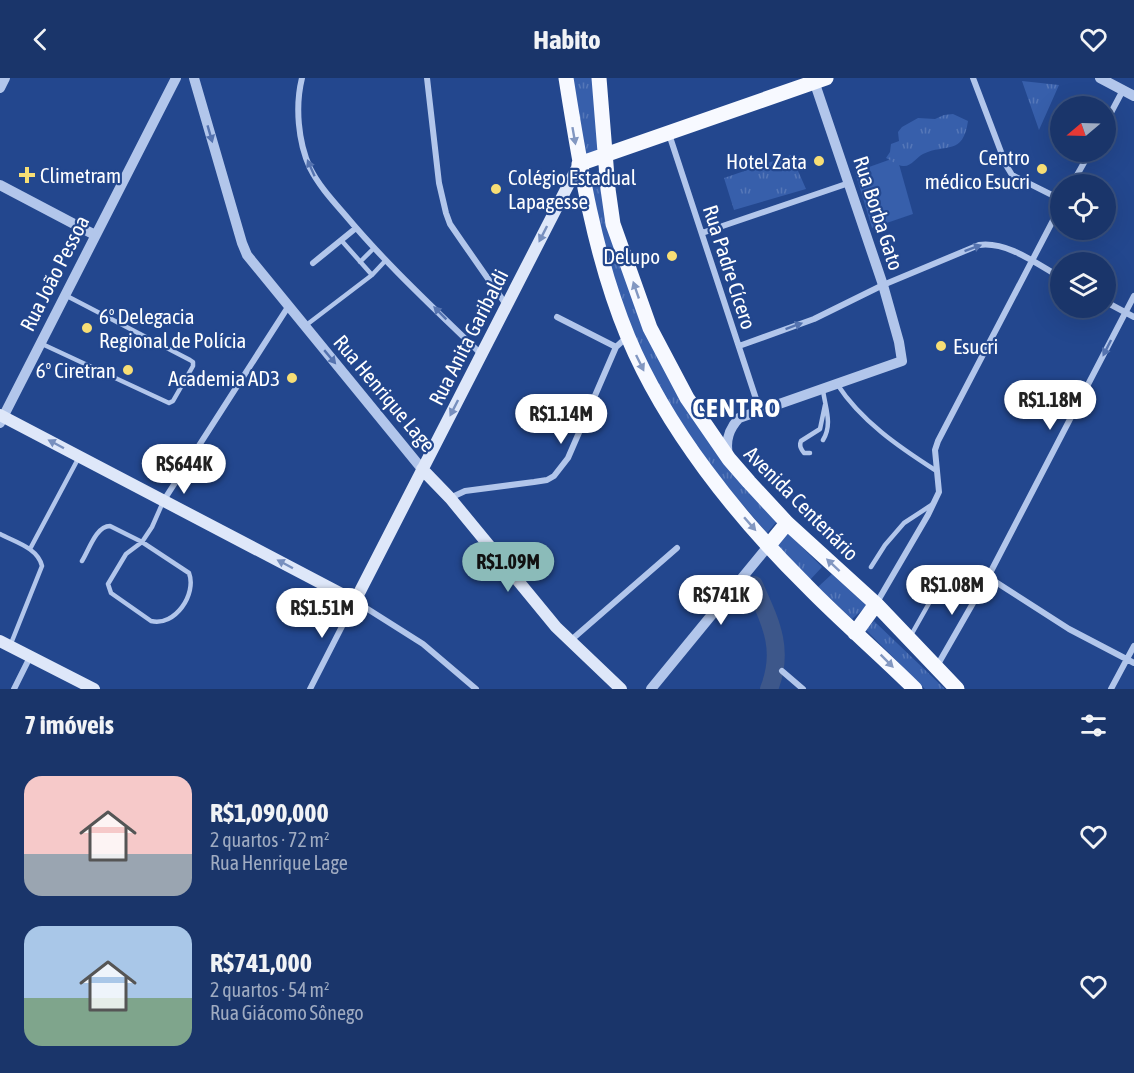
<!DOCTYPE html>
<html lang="pt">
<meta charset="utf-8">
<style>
:root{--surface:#1a356a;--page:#274072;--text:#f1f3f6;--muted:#9fabc1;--line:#38507e;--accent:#8bbbb9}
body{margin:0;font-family:"Asap Condensed",sans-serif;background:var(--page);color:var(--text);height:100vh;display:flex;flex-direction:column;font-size:22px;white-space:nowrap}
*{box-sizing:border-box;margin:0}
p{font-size:20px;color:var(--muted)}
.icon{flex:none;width:33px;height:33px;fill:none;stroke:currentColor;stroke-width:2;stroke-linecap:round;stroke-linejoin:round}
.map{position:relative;height:611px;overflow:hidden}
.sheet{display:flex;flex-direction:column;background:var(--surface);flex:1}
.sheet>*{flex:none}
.needle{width:39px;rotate:251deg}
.controls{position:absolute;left:1050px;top:18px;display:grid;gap:12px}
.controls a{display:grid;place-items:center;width:66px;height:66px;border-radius:50%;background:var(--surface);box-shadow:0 6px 24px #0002,0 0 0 2px var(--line);font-size:30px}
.price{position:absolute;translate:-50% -51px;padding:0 14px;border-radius:21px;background:#fff;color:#222;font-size:20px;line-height:39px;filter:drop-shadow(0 2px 3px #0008)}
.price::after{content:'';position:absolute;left:50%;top:36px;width:18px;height:14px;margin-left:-9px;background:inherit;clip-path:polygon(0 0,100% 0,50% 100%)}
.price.selected{background:var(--accent);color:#111}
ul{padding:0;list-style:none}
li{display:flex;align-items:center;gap:18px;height:150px;padding:0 24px}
li span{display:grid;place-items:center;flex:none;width:168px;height:120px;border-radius:18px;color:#555}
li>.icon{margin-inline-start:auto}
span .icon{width:72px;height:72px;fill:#fffc;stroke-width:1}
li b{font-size:26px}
h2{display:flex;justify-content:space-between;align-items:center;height:72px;padding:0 24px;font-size:26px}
header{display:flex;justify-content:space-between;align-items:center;height:78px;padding:0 24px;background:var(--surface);font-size:27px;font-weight:700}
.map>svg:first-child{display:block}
</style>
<header><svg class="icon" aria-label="back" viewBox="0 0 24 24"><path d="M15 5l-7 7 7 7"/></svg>Habito<svg class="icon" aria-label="heart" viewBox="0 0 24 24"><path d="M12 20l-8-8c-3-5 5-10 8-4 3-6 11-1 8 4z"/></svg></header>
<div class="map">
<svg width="1134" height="611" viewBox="0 0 1134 611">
<defs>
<pattern id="park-tufts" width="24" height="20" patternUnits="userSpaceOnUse" patternTransform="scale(1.5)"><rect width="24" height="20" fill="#375fab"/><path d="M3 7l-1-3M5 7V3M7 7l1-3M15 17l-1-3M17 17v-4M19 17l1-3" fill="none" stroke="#5577b8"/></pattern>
</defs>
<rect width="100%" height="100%" fill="#23478e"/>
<path fill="#375fab" d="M897 79 913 136 872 150 855 94Z"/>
<path fill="url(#park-tufts)" d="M570 0H595L601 73 582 77Z
M1022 3 1059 7 1039 52Z
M953 36 968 43C963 78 946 65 923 76 917 79 911 89 903 88 898 88 891 82 886 80L890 74 891 66 899 63 898 54 902 49 918 40 935 41 944 37Z
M791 77 806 111 734 132 724 100Z
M600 90 658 279 778 442 767 455 713 392 680 346 645 284 606 185 589 105Z
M786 453 822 489 809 503 774 468Z
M832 496 867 528 852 541 818 509Z
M874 543 945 611H925L866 552Z"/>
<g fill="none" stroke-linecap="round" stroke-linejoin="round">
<path stroke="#3d578a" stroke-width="18" d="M754 507C770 543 785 571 769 611"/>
<path stroke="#b2c6eb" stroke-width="4.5" d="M341 162 372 197 386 182
M360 184 374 170
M305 248 372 197
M40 265 169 325 173 323 193 288V284L190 282 65 217
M837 306C861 343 899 369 935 392
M823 362C833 346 825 329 823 312
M810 375H804C801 371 799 368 801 363L820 351 825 327
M0 456C15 464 38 470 42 488L10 568
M30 471 78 381
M82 483C89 472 96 448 110 448L142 464 189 495C197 516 175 549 151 543L111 515 108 506 126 476 142 464 152 449 163 424
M871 489 885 467 904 445 933 426
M910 559 941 504"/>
<path stroke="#b2c6eb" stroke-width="6" d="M302 0C295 28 298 64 310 90 319 108 333 123 346 138 387 187 435 231 481 276
M427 0 439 105 446 135 450 146 461 162 507 228
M973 0 1006 87 1012 97 1060 121
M1106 44 1123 12
M669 56 760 333
M1072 106 1090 74
M702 155 849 105
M313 185 356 150
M1106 224 1134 239
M557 239 616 269
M739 268 814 241 883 207 979 167C1007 163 1037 186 1060 199
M450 420 465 413 534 404 547 402 554 398 568 380 616 269 627 259
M164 422 288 229
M988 499 1069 551 1134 585
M876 526 928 437 939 414 935 372 938 363 1060 129
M570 563 677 470
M937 588 988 499 1134 218
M782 593 803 611
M14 611 30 579
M310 611 355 523 423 566 476 611
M1111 611 1134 568"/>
<path stroke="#b2c6eb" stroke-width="10" d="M194 0 242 165 247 177 422 391
M1100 0 1134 18
M0 10 5 0
M0 107 95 157
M0 345 176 0
M728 377C725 362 729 351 739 340L902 283 899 264 883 207 813 0
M651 611 769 467"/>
<path stroke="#dee7f9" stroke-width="12" d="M0 337 355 523 579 86
M422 391 450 420 556 549 621 611
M0 563 94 611"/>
<path stroke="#f7f9ff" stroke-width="15" d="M566 0C580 88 594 177 628 259 666 350 737 439 807 508 842 544 880 576 915 611
M599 0 608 111 613 146 650 250 687 320 729 381 749 404 787 445 876 526 957 611
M579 86 826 0
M769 467 787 445
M855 555 876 526"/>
</g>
<defs><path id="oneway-solid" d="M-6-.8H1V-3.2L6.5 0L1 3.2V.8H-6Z" transform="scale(1.5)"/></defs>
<g fill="#5573af">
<use href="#oneway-solid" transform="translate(210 56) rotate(74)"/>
<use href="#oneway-solid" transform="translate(311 90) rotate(-114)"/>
<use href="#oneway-solid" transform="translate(973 170) rotate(-20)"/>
<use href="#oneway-solid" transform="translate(440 235) rotate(-135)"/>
<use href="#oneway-solid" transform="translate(794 248) rotate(-20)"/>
<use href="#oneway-solid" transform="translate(1107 270) rotate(117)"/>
<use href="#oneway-solid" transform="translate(330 279) rotate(50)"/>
</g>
<g fill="#8297c1">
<use href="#oneway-solid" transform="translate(574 58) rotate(80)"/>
<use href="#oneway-solid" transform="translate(636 212) rotate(-109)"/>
<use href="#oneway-solid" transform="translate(640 285) rotate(64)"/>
<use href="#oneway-solid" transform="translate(750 446) rotate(49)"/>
<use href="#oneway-solid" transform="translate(833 487) rotate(-137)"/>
<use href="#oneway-solid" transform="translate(887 583) rotate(45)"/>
</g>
<g fill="#778fbe">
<use href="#oneway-solid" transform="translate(543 156) rotate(117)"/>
<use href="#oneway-solid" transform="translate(454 330) rotate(117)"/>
<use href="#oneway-solid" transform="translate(56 366) rotate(-152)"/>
<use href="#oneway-solid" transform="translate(285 486) rotate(-152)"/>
</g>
<g fill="#f7de75" stroke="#23478e" stroke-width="2">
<circle cx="819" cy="83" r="6"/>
<circle cx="1042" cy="91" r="6"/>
<path d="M24 88h6v6h6v6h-6v6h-6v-6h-6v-6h6z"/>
<circle cx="496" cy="111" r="6"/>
<circle cx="672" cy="178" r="6"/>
<circle cx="87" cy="250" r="6"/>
<circle cx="941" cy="268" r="6"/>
<circle cx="128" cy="292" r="6"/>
<circle cx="292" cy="300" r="6"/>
</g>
<g text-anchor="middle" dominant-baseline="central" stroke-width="4.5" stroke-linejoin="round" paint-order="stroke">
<g font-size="21" fill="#fff" stroke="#23478e" text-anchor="end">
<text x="1030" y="79">Centro<tspan x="1030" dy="24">médico Esucri</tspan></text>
<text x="807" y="83">Hotel Zata</text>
<text x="40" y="97" text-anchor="start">Climetram</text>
<text x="508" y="99" text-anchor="start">Colégio Estadual<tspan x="508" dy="24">Lapagesse</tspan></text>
<text x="660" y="178">Delupo</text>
<text x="99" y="238" text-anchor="start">6° Delegacia<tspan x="99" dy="24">Regional de Polícia</tspan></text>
<text x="953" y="268" text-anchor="start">Esucri</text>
<text x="116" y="292">6° Ciretran</text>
<text x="280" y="300">Academia AD3</text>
</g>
<g font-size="21" fill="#fff" stroke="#23478e">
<text transform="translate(879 135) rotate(72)">Rua Borba Gato</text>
<text transform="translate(730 189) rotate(72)">Rua Padre Cícero</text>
<text transform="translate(54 195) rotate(-63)">Rua João Pessoa</text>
<text transform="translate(468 259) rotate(-63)">Rua Anita Garibaldi</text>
<text transform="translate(385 315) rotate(50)">Rua Henrique Lage</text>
<text transform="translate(802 425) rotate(45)">Avenida Centenário</text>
</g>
<g font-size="27" font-weight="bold" letter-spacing="1.5" fill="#fff" stroke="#23478e">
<text x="737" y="329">CENTRO</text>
</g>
</g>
</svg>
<div class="controls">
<a><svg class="needle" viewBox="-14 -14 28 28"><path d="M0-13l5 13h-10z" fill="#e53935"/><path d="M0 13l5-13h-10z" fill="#9fabc1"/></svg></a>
<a><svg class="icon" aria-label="locate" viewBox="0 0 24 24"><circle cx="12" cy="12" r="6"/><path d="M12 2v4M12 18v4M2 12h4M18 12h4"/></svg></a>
<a><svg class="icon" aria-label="layers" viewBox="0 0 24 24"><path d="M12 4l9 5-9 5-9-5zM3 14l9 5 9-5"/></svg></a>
</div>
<b class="price" style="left:1050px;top:353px">R$1.18M</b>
<b class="price" style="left:561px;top:367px">R$1.14M</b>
<b class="price" style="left:184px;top:417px">R$644K</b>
<b class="price selected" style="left:508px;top:515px">R$1.09M</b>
<b class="price" style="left:952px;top:538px">R$1.08M</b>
<b class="price" style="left:721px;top:548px">R$741K</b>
<b class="price" style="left:322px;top:561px">R$1.51M</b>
</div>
<section class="sheet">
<h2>7 imóveis<svg class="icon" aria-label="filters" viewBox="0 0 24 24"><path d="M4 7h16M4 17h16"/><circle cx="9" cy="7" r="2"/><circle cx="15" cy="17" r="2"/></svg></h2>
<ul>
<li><span style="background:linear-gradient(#f6c9c9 65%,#9aa5b1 0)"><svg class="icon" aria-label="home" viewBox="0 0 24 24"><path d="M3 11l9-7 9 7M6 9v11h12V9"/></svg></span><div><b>R$1,090,000</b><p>2 quartos · 72 m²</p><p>Rua Henrique Lage</p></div><svg class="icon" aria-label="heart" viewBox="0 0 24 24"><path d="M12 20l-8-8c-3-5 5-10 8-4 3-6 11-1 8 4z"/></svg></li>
<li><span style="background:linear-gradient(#a9c7e8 60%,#7fa58c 0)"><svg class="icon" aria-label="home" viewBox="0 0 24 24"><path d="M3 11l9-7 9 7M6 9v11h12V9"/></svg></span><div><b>R$741,000</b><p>2 quartos · 54 m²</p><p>Rua Giácomo Sônego</p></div><svg class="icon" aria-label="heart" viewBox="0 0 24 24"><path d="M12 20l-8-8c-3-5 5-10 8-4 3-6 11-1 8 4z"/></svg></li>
</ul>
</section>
